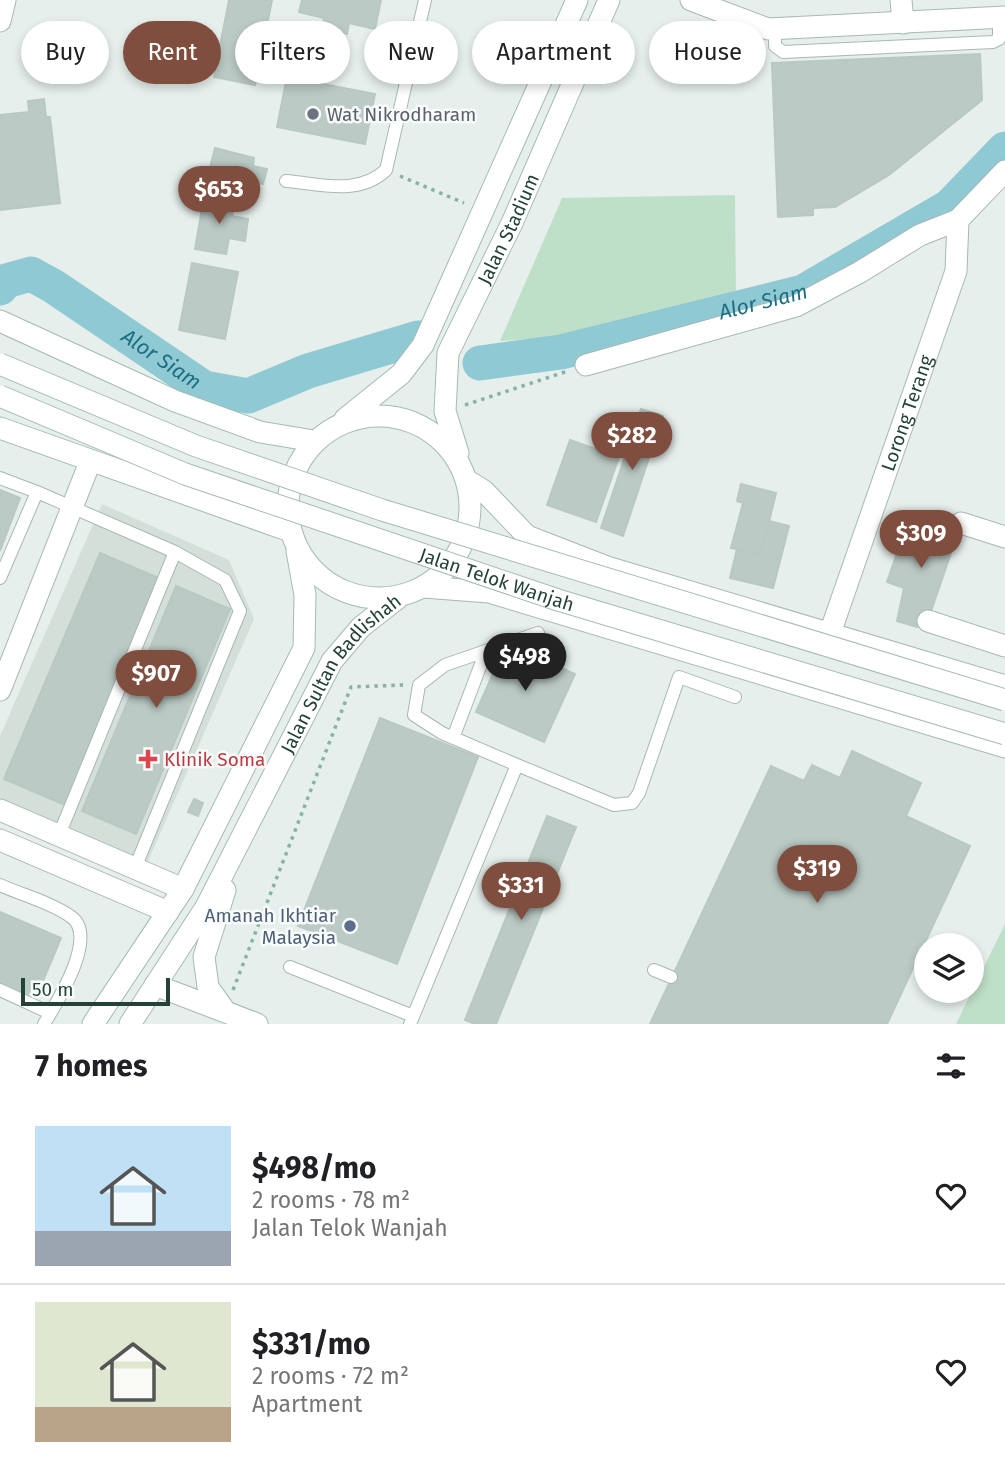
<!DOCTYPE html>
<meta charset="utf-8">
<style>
:root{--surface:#fff;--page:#f6f6f6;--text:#202124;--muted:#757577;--line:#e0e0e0;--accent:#7f4e3f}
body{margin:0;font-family:"Fira Sans",sans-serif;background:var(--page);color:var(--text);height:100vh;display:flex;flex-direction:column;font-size:26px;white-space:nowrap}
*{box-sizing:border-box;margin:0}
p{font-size:23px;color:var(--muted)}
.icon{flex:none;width:38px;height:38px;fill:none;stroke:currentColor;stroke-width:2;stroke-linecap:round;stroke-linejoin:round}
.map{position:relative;height:1024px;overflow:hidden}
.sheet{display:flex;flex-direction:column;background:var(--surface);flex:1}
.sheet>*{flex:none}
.banner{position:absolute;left:21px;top:21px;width:964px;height:63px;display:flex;gap:14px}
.tools{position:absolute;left:914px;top:933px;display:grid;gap:14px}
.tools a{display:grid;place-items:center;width:70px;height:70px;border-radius:50%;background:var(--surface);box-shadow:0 4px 10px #0003;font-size:35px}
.scale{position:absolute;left:21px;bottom:18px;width:149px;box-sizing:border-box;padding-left:7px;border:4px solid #24423a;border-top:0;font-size:19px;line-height:24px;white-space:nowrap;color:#24423a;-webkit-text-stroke:5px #f7fbf9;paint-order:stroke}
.price{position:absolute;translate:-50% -60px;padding:0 16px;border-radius:24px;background:var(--accent);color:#fff;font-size:23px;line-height:46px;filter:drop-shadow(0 2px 4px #0008)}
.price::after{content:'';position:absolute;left:50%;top:42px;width:21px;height:16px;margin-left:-10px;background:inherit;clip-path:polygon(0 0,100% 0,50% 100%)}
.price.on{background:#222;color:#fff}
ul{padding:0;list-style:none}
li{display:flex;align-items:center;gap:21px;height:175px;padding:0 35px}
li+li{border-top:2px solid var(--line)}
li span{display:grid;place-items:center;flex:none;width:196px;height:140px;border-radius:0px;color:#555}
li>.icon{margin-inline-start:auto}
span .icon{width:84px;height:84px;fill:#fffc;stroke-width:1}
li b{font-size:30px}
h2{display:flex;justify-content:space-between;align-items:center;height:84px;padding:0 35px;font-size:30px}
.chip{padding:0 24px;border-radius:32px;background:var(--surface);box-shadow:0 4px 10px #0003;font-size:24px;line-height:63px}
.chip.on{background:var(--accent);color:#fff}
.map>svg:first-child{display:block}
</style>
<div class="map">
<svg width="1005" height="1024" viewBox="0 0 1005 1024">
<rect width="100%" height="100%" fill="#e6efeb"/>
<path fill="#d4dfda" d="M102 504 229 560 254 619 145 868 0 805V736Z"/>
<path fill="#bfe0c8" d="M735 195 736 299 595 334 500 341 562 198Z
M1005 924V1024H956Z"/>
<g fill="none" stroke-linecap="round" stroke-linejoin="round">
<g stroke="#8ec9d4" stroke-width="35">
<path id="s1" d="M0 288 6 281 31 274 53 286 204 388 248 396 308 371 418 338"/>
<path id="s2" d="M480 363 561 352 803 292 950 206 1005 149"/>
</g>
</g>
<path fill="#bbcac4" stroke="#b8c9c2" stroke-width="2" d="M229 0H272L255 85 214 77Z
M302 0H381L375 29 349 23 347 34 322 28 324 18 299 12Z
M980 54 982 100 889 175 835 207 813 208V215L778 217 772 63Z
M287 77 375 94 365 144 277 127Z
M44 99 46 117H50L60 203 0 210V115L29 112 28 101Z
M215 148 254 158 253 166 267 169 263 184 249 180 247 189 207 180Z
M204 197 235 202 232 216 248 219 245 241 229 238 226 254 195 249Z
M192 263 238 272 225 339 179 330Z
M641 409 663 416 623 536 601 528Z
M570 440 619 457 596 522 547 505Z
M741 484 776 493 761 555 731 548 743 503 737 501Z
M0 490 20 498 0 551Z
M769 521 789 526 773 588 730 578 737 549 761 555Z
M938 523 959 530 930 614 922 612 917 627 897 621 904 588 887 582 906 528 933 537Z
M100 553 161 579 65 805 4 779Z
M176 586 230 609 136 834 82 811Z
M506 644 575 674 544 742 476 712Z
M380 718 478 757 397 964 298 926Z
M852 751 921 783 906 816 970 846 887 1024H650L771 766 804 781 812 765 840 778Z
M194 799 203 803 198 816 188 812Z
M547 816 576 827 496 1024H475L465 1020Z
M0 912 61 938 35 1000 0 984Z"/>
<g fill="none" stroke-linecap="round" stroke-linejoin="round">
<defs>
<path id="lane" d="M775 29V46L783 52 993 42 999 39V18
M286 181C321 184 358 196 386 170L425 0
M0 478 37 492
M0 578 37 492 175 552 225 580 240 611 135 868
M453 738 486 651
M517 765 442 733 414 715 419 685 445 665 538 633
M59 835 175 552
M0 885C22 895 50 902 70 916 100 935 57 1002 44 1024
M290 967 413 1016
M654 970 671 977
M0 990 50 1013
M410 1024 517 765 614 805 632 803 639 793 679 677 735 697"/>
<g id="street">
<path d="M691 0 768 29 1005 17"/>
<path d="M901 0 903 23"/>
<path d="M0 21 5 0"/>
<path d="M586 365 796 306 860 272 920 235 958 220 1005 171"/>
<path d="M468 481 484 491 527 536 607 567 1005 686"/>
<path d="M961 523 1005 537"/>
<path d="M424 587 489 592 1005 747"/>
<path d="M928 621 1005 646"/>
<path id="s3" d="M830 633 956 271 958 220"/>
<path d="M0 690 90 462"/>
<path d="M0 810 183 889"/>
<path d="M0 840 168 912"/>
<path d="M155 985 257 1024"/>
</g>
<g id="secondary">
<path d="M0 321 175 401 260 432 314 441"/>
<circle cx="379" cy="507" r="91"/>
<path d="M345 419 401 374 423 345 577 0"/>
<path d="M0 428 290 531"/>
<path id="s4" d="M458 453 445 411 448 353 512 223 609 0"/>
<path d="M225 1011 208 987 204 957 225 890"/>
<path d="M93 1024 183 889 304 648 305 595 297 551"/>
<path id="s5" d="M130 1024 206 907 332 661 361 627 398 598"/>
</g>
</defs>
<use href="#lane" stroke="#a8b8b2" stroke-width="14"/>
<use href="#street" stroke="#a8b8b2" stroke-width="23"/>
<use href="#secondary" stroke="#a4bbb3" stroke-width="23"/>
<path stroke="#86b3a5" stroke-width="3.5" stroke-dasharray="3.5 5" stroke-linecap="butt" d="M400 176 464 203
M465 405 568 371
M233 990 351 687 403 685"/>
<use href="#lane" stroke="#fff" stroke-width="12"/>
<use href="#street" stroke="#fff" stroke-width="21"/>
<use href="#secondary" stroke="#fff" stroke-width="21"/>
<defs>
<g id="secondary-bridge">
<path d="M0 364 196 446 382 510 1005 700"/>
<path id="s6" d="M0 396 185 474 558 600 1005 734"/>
</g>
</defs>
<use href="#secondary-bridge" stroke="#a4bbb3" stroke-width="23" stroke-linecap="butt"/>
<use href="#secondary-bridge" stroke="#fff" stroke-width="21"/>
</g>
<circle fill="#6b7280" stroke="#f7fbf9" stroke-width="2.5" cx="313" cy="114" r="7"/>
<path fill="#e0444e" stroke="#f7fbf9" stroke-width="2.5" d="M144.5 748.5h7v7h7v7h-7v7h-7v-7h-7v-7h7z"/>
<circle fill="#5c6f8a" stroke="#f7fbf9" stroke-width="2.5" cx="350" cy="926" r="7"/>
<g text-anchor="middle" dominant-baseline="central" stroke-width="5" stroke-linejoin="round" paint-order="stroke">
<g font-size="19" fill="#5b616d" stroke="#f7fbf9" text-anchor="start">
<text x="327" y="114">Wat Nikrodharam</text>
</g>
<g font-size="19" fill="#24423a" stroke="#f7fbf9">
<text stroke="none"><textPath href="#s4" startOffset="240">Jalan Stadium</textPath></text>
<text stroke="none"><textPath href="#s3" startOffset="233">Lorong Terang</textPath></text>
<text stroke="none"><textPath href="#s6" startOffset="530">Jalan Telok Wanjah</textPath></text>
<text stroke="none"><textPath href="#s5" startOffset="411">Jalan Sultan Badlishah</textPath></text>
</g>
<g font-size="19" fill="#be3a42" stroke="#f7fbf9" text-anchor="start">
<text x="164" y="759">Klinik Soma</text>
</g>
<g font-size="19" fill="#4e5e75" stroke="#f7fbf9" text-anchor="end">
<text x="336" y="915">Amanah Ikhtiar<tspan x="336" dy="22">Malaysia</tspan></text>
</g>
<g font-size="21" font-style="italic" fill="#1c6f80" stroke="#f7fbf9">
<text stroke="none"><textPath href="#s2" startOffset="290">Alor Siam</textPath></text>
<text stroke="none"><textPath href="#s1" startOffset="191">Alor Siam</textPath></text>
</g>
</g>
</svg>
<div class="tools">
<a><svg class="icon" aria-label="layers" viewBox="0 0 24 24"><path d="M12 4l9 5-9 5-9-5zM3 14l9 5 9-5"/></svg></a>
</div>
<div class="scale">50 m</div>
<b class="price" style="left:219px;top:226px">$653</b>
<b class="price" style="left:632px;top:472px">$282</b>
<b class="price" style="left:921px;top:570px">$309</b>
<b class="price on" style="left:525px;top:693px">$498</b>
<b class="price" style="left:156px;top:710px">$907</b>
<b class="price" style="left:817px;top:905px">$319</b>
<b class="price" style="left:521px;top:922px">$331</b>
<div class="banner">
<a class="chip">Buy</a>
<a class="chip on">Rent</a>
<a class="chip">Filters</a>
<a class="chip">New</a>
<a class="chip">Apartment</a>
<a class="chip">House</a>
</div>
</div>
<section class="sheet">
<h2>7 homes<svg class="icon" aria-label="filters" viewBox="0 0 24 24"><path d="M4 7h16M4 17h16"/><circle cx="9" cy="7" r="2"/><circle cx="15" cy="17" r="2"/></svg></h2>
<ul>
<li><span style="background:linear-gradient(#bfe0f5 75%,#9aa5b1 0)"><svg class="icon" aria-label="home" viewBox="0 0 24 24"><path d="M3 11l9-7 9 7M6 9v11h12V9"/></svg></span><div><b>$498/mo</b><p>2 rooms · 78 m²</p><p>Jalan Telok Wanjah</p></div><svg class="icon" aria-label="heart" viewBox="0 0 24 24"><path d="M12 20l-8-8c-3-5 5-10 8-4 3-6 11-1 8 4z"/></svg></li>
<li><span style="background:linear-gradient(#dfe7d0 75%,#b9a48a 0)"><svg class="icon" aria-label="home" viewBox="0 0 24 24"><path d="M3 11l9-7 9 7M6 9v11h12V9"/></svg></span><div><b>$331/mo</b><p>2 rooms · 72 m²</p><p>Apartment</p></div><svg class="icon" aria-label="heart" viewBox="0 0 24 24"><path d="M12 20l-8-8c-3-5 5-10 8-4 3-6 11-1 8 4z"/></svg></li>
</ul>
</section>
